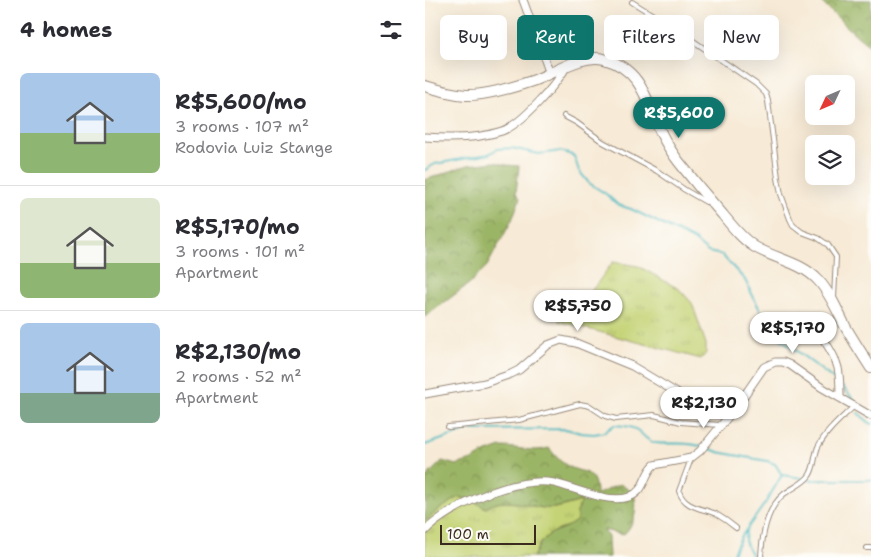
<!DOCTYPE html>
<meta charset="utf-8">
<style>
:root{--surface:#fff;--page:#f2f2f3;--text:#2b2b33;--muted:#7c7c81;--line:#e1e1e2;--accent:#0f766e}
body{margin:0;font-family:"Shantell Sans",sans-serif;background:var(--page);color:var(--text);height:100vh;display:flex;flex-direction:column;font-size:19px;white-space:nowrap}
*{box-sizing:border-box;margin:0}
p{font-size:16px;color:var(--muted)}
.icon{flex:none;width:28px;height:28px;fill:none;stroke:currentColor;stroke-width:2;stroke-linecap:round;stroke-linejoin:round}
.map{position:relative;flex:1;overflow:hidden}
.panel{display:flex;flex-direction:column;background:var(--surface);width:425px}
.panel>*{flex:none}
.banner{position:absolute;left:15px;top:15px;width:355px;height:45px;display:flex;gap:10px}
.needle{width:32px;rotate:226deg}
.fabs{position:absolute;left:380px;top:75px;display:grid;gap:10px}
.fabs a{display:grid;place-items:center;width:50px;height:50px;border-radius:8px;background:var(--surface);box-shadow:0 5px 20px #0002;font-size:25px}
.scale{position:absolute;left:15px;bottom:12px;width:96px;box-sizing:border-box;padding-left:5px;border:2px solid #3b2a1e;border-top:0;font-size:14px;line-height:18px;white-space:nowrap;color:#3b2a1e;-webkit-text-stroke:4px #fdfcf7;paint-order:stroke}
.price{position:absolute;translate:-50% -42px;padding:0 11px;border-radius:18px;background:#fff;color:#222;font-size:16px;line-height:32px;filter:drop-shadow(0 1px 2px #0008)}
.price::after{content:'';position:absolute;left:50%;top:30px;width:15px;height:11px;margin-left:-8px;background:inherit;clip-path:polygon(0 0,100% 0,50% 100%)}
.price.active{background:var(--accent);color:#fff}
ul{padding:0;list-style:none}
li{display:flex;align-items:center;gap:15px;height:125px;padding:0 20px}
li+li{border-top:1px solid var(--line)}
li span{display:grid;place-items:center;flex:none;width:140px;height:100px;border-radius:8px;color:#555}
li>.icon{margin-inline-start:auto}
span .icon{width:60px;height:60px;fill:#fffc;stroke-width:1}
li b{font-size:21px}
h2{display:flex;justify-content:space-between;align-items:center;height:60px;padding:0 20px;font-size:21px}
.chip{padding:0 18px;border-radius:8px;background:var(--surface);box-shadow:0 5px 20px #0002;font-size:18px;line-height:45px}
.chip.active{background:var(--accent);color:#fff}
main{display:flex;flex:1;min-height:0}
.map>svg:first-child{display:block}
</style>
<main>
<section class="panel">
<h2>4 homes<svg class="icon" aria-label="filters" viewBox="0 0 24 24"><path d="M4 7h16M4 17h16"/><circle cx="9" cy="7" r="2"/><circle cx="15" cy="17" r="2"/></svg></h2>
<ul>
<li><span style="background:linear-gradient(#a9c7e8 60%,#8fb573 0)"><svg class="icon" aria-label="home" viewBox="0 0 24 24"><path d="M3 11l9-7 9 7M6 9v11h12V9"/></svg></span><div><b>R$5,600/mo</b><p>3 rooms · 107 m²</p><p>Rodovia Luiz Stange</p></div></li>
<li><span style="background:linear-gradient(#dfe7d0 65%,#8fb573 0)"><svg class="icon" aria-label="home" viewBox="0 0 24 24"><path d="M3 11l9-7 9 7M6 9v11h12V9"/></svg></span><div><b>R$5,170/mo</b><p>3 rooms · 101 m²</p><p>Apartment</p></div></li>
<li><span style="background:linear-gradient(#a9c7e8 70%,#7fa58c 0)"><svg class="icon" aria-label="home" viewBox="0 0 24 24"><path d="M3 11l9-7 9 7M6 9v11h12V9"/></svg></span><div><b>R$2,130/mo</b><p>2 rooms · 52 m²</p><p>Apartment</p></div></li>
</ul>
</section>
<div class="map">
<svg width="446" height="557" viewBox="0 0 446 557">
<defs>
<pattern id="grass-tufts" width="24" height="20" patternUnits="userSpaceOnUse" patternTransform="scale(1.25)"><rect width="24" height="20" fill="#c4d375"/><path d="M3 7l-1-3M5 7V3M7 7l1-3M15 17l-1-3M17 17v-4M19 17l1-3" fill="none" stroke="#a9b565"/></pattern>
<pattern id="forest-crowns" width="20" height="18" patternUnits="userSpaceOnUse" patternTransform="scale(1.25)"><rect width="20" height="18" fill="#9bb566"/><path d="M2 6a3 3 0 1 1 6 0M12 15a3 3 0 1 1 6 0" fill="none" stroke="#809353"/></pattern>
</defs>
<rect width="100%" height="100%" fill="#fdfcf7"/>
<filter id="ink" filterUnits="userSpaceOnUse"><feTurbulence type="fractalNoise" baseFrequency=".02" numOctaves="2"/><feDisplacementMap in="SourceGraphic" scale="10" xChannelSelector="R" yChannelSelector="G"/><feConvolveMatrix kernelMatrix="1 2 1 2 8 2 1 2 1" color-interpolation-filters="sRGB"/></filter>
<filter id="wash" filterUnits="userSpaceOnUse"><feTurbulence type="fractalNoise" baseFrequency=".0096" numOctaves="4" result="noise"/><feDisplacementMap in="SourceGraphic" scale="20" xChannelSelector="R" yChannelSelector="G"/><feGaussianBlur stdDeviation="1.12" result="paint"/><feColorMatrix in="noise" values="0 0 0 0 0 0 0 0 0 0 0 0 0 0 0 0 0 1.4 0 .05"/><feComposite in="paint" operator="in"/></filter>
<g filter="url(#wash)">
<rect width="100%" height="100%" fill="#f7ead6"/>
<path fill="url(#grass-tufts)" stroke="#807e4a" d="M188 262 213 266 254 289 267 303 281 344V353L276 359 133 321 144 311 159 301Z
M34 497 46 500 61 508C78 495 101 507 119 508 132 510 146 503 158 501L152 520 145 526 123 536 115 543 108 557H0V522L12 511Z"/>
<path fill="url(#forest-crowns)" stroke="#6b7042" d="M394 0H446V47L432 36Z
M70 162 81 165 94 166 91 193 95 198 87 220 62 266 45 283 0 317V180L43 165Z
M76 447C93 447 108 453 124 448 129 454 134 461 141 465 157 475 171 467 171 495L195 484 209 493C213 509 210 524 198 535L179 530 183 537 184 557H108C112 550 115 542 122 536 131 530 143 528 152 520V512L157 501C145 503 131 510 119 508 101 506 78 496 61 508L46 500 34 497 12 511 0 522V478L17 461 31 465 47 460 57 454Z"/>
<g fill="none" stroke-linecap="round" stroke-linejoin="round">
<path stroke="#49b8c0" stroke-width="2" d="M0 170 10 164 64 154 72 149 87 148 114 154 136 151 149 156 154 171 164 183 181 194 193 205 206 209 269 240 283 252 297 255 320 280 342 324 355 338 412 382
M418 387 429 400
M433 413 446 424
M0 445 44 430 141 429 156 433 169 434 180 432 189 425C197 426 204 425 212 430 219 435 221 441 231 443 246 445 260 441 275 446
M283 448 293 452 342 461 350 464 357 475 377 478
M385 480H446
M321 531 320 541 327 557
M306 557 316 537 341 502 357 475"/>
</g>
</g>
<g filter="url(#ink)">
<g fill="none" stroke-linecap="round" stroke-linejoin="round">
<defs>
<path id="lane" d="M207 2 251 29 331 84 341 94 343 101 353 178 356 194 365 219 368 225 377 232 393 238 403 245 411 257 409 298
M139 116 152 123 178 142 232 171 260 190 281 202
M23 427 94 420 155 404 165 406 180 416 191 419 229 415 256 422 295 425
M266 459 254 491C259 508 277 508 291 514 298 518 305 523 311 528
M442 548H446
M336 557C337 536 342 508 359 494 367 488 378 484 384 476 390 468 389 456 393 447 401 431 416 419 428 407"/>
<path id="street" d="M98 0 125 74
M0 137C25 139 53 139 77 131 97 124 131 85 142 66
M399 340C415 364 415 371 415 398
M0 394 60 383 86 374 94 370 123 345 136 340 151 343 207 366 277 408 298 414H305
M0 531C25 505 93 476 129 483 150 488 183 504 204 497 221 491 218 475 229 465L266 458 275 451 312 406 339 367 350 362H358L365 365 396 387 446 416"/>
<path id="secondary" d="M0 86C13 90 27 94 41 95 60 96 89 87 107 81 128 74 157 53 179 59 217 69 222 102 236 133 241 143 247 153 254 162 268 180 283 198 298 215 307 226 317 239 330 247 350 259 376 262 393 280 405 293 412 310 420 326 428 340 437 354 446 368"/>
</defs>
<use href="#lane" stroke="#998a7a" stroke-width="6"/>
<use href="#street" stroke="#998a7a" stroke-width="9"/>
<use href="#secondary" stroke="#998a7a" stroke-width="12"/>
<use href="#lane" stroke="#fff" stroke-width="4"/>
<use href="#street" stroke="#fff" stroke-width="7"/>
<use href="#secondary" stroke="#fff" stroke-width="10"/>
</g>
</g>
</svg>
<div class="fabs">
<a><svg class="needle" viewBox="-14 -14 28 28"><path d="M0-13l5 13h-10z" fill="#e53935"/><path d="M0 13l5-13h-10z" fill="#7c7c81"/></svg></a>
<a><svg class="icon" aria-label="layers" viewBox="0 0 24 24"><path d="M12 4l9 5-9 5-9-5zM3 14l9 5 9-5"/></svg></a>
</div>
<div class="scale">100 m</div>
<b class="price active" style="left:254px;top:139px">R$5,600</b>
<b class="price" style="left:153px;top:332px">R$5,750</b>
<b class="price" style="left:368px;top:354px">R$5,170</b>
<b class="price" style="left:279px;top:429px">R$2,130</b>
<div class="banner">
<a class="chip">Buy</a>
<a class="chip active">Rent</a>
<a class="chip">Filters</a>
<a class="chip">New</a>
</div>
</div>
</main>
